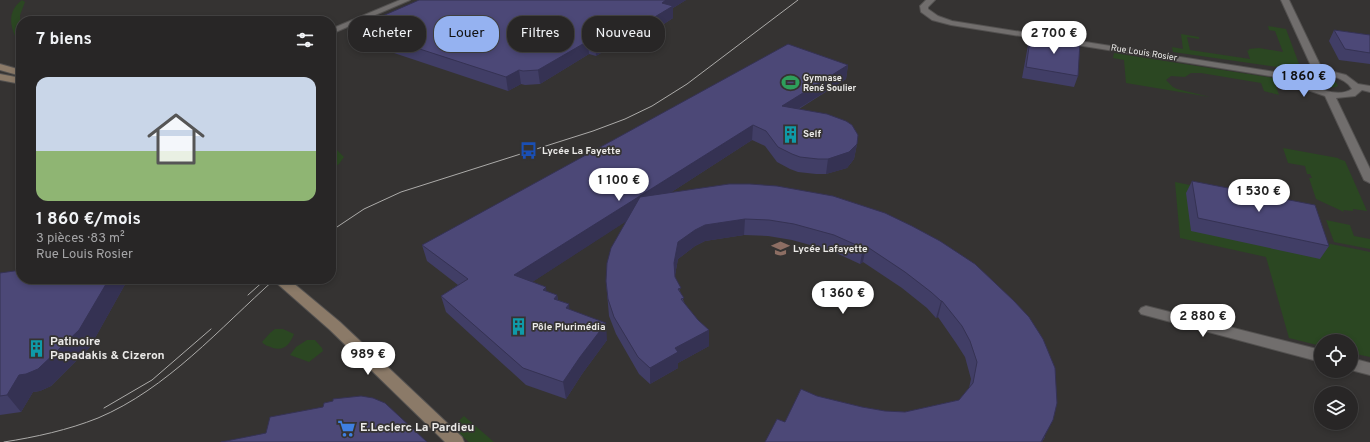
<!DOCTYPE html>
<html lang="fr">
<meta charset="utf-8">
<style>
:root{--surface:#282626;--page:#343232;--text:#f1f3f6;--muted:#a5a5a7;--line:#444343;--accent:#95b2f1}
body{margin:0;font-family:Overpass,sans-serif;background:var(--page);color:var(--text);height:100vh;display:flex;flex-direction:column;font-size:15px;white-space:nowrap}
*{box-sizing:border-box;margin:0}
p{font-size:13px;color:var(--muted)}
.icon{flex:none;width:22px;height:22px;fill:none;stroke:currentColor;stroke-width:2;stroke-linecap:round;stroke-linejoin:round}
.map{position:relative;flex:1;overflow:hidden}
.sheet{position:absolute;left:16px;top:16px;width:320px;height:268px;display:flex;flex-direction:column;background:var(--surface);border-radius:16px;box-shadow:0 2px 6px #0003,0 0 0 1px var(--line)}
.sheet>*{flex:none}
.top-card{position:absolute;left:348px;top:16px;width:380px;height:36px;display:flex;gap:8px}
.buttons{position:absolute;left:1314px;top:334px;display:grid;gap:8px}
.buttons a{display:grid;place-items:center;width:44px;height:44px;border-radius:50%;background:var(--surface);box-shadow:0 2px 6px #0003,0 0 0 1px var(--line);font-size:20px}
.price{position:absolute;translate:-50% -34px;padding:0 9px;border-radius:14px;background:#fff;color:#222;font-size:13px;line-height:26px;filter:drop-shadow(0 1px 2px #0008)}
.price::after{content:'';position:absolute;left:50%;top:24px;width:12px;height:9px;margin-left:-6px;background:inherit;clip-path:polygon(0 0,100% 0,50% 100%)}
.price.current{background:var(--accent);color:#111}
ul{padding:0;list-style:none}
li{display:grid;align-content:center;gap:8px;height:212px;padding:0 20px}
li span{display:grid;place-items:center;height:124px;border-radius:12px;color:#555}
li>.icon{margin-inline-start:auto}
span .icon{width:72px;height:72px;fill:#fffc;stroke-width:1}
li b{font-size:17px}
h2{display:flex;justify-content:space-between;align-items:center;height:48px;padding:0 20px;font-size:17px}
.pill{padding:0 14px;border-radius:16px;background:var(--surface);box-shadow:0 2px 6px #0003,0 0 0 1px var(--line);font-size:14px;line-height:36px}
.pill.current{background:var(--accent);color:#111}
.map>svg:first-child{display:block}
</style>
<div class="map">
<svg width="1370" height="442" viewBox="0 0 1370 442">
<rect width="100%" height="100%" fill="#353332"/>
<path fill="#2b4722" d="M22 0 25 2 20 15 21 35 15 36C9 22 9 10 22 0Z
M1268 26 1286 29 1299 64 1284 68 1173 52 1172 47 1183 49 1181 34 1199 37V39L1187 37 1190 50 1250 59 1247 50 1249 51V49L1259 48 1283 52 1275 31 1269 30Z
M1114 53 1273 78 1279 95 1264 91 1261 83 1201 73H1191L1185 77 1171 76 1166 80 1173 87 1177 89 1210 97 1126 83 1124 60 1113 58Z
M1312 76C1321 76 1335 77 1338 86 1330 90 1316 86 1309 80V78Z
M331 144 344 157 339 164 331 170V156L334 155 331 152Z
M1283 148 1338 158 1339 159 1345 161 1367 211 1353 209V211L1343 210 1344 212 1316 199 1309 178H1312L1310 174H1307L1305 166 1288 163Z
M1175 182 1308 209 1326 243 1370 252V357L1351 353V341H1321V346L1289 338 1266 257 1180 238Z
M1326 220 1350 225 1354 236 1370 239V249L1334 242Z
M275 329H283L294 334C290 344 285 351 273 348 269 346 265 346 262 342L270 333Z
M307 340H315L322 348 323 351 309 362 290 355 296 347Z
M464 416 494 442H469L452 427Z"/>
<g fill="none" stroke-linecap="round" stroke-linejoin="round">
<defs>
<path id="street" d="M400 0H410L331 34V29Z
M926 0H935L928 7V9L938 16 952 21 1288 74 1290 71 1298 68H1312L1281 0H1289L1322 69 1346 75 1358 84 1370 86V92L1362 90 1355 96 1336 98 1370 169V183L1364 180 1325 96 1302 88 1290 79 951 25 932 20 921 12 920 6ZM1307 73C1321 74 1344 75 1352 89 1337 99 1310 87 1298 76L1300 74Z
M1146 306 1321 350V362L1141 314 1139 311 1141 308Z
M1351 358 1370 363V375L1351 370Z"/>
<path id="secondary" d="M0 64 21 70V76L0 70Z
M0 74 21 78V84L0 80Z
M272 279H288L298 287 340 322 462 437 464 442H445L330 330Z"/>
</defs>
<use href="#street" stroke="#535150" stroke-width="2"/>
<use href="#secondary" stroke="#535150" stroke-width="2"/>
<use href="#street" fill="#716e6d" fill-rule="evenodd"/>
<use href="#secondary" fill="#8b7a68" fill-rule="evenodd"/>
<path stroke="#acaba9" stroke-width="1" d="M331 231 364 209 401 192 593 131 625 119 652 106 687 84 798 0
M248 295 266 279
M104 408 152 380 211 329
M4 442C36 437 68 430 98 418 167 389 220 328 275 279"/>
</g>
<path fill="#413e66" d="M686 0 673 8V18L644 37 632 34 596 56 589 54 540 84 525 85 521 84 508 91 358 41 355 28Z
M1334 30 1370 35V64L1339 60 1329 41Z
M1031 34 1078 76 1074 87 1022 78 1028 45Z
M848 65 846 79 799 109 857 144 854 159 847 168 826 174H816L798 172 790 169 777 162 765 146 752 140 670 193 885 213 1045 437 1042 442H765L785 422 817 396 862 407 885 411 905 412 959 400 969 388 971 379 965 357 956 343 938 317 936 318 927 308 902 288 863 262 860 264 832 251 792 240 768 236 744 235 705 241 695 246 678 259 675 275V277L684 302 709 346 678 363V368L650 384 639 374 616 334 609 316 606 281 626 221 532 282 546 287V291L557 295 558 300 569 304V309L607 340 582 374 566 399 526 385 446 312 441 296 458 285 427 261 422 245Z
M1192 181 1329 246 1320 259 1191 231 1186 193Z
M0 273 21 279H128L90 347 51 386 40 391 33 392 21 412 0 415Z"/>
<path fill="#353253" d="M666 0H686L673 8V18L644 37 643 24 662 3Z
M631 21 632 34 596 56 595 43Z
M588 41 589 54 540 84 538 70Z
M848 65 846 79 780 120 782 106Z
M519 70 521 84 508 91 506 77Z
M753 125 752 140 517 292 514 275Z
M857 144 854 159 847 168 826 174 828 159Z
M745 219 744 235 705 241 695 246 678 259 674 280V263L678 242 695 230 705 225Z
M866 246 863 262 860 264 863 248Z
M109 279H128L90 347 51 386 40 391 33 392 21 412 7 395 19 375Z
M546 287 548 303 543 290Z
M557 295 560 312 554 299Z
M941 301H942L938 317 936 318Z
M569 304 571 321 566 308Z
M606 323 607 340 582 374 566 399 563 382 580 357Z
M709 330V346L678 363V368L650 384V368L675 348Z
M1053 420 1042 442H1041Z"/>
<path fill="#4c4877" stroke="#353253" d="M419 0H666L662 3 673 6 643 24 631 21 595 43 588 41 538 70 523 71 519 70 506 77 355 28Z
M1334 30 1370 35V53L1345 49Z
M1031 34 1080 42 1078 76 1026 67Z
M788 44 848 65 782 106 827 114 846 121 852 125 858 135 857 144 849 152 828 159H818L800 157 792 154 778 147 766 131 753 125 514 275 546 287 543 290 557 295 554 299 569 304 566 308 606 323 580 357 563 382 523 368 441 296 468 279 422 245Z
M1192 181 1315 205 1329 246 1198 218Z
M729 184H750L777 186 833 196 885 213 912 226 940 241 975 264 1014 301 1029 317 1043 339 1055 368 1057 403 1053 420 1041 442H765L777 419 785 422 801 389 817 396 862 407 885 411 905 412 959 400 973 383 977 362 970 341 962 326 942 301H941L931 292 905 272 866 246 863 248 834 235 794 224 769 220 745 219 705 225 695 230 678 242 674 263 675 277 681 288 678 289 684 298 681 299 698 320 709 330 675 348 678 352 650 368 638 357 614 317 608 299 606 281 607 263 611 248 640 197Z
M21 270V279H109L79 330 38 369 26 374 19 375 7 395 0 396V273Z
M361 396 373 398 385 403 427 442H221L266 433 270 417 323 407 324 403 333 401V399Z"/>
<defs>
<symbol id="stadium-bare" viewBox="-9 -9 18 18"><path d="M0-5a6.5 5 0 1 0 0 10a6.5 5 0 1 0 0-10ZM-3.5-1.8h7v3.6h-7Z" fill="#2e9e5b" stroke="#353332" stroke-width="2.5" paint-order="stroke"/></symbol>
<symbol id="building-bare" viewBox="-9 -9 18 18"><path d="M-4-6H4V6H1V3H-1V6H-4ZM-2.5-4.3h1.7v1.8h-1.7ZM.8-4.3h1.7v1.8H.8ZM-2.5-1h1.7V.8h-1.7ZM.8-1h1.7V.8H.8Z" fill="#0f9aa8" stroke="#353332" stroke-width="2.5" paint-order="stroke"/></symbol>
<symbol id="bus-bare" viewBox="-9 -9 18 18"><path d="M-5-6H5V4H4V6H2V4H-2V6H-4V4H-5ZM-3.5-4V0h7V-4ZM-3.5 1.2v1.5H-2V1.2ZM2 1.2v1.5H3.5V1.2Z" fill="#1a4fb4" stroke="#353332" stroke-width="2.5" paint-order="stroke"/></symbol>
<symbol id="school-bare" viewBox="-9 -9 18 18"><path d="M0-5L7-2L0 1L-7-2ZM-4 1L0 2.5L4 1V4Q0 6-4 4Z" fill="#8d6e63" stroke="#353332" stroke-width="2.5" paint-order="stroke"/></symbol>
<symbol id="supermarket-bare" viewBox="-9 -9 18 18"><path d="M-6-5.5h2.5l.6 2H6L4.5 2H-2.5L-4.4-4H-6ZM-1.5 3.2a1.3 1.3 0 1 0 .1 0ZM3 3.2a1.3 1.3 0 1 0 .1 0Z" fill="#3f7fe0" stroke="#353332" stroke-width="2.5" paint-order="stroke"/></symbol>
</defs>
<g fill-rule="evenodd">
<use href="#stadium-bare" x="778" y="70" width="25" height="25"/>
<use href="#building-bare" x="778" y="122" width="25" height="25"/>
<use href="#bus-bare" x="516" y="138" width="25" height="25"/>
<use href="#school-bare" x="768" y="236" width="25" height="25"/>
<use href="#building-bare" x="506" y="314" width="25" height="25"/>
<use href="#building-bare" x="24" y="336" width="25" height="25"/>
<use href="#supermarket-bare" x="334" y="416" width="25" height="25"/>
</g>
<g text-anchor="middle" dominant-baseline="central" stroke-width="3.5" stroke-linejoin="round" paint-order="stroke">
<g font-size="9" fill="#ebeae8" stroke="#353332">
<text transform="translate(1144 53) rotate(9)">Rue Louis Rosier</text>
</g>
<g font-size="9" font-weight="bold" fill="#ebeae8" stroke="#353332" text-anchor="start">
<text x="803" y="78">Gymnase<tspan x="803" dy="10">René Soulier</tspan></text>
</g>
<g font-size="10" font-weight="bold" fill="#ebeae8" stroke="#353332" text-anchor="start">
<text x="803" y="134">Self</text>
<text x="542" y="151">Lycée La Fayette</text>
<text x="793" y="249">Lycée Lafayette</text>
<text x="532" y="327">Pôle Plurimédia</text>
</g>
<g font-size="12" font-weight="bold" fill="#ebeae8" stroke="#353332" text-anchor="start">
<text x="50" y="342">Patinoire<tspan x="50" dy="14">Papadakis &amp; Cizeron</tspan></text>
<text x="360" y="428">E.Leclerc La Pardieu</text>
</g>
</g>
</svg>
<div class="buttons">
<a><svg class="icon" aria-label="locate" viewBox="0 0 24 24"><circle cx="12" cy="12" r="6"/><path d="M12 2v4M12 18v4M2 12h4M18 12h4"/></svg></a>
<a><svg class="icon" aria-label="layers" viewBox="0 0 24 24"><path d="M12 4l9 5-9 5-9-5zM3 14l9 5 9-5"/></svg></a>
</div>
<b class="price" style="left:1054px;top:55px">2 700 €</b>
<b class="price current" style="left:1304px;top:98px">1 860 €</b>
<b class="price" style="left:619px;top:202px">1 100 €</b>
<b class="price" style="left:1259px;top:213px">1 530 €</b>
<b class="price" style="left:843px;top:315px">1 360 €</b>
<b class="price" style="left:1203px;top:338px">2 880 €</b>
<b class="price" style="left:368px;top:376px">989 €</b>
<div class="top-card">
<a class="pill">Acheter</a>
<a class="pill current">Louer</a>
<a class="pill">Filtres</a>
<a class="pill">Nouveau</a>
</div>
<section class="sheet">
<h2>7 biens<svg class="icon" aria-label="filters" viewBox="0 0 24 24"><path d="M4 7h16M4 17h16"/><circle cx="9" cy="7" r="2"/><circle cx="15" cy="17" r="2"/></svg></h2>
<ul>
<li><span style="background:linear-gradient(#c9d6e8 60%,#8fb573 0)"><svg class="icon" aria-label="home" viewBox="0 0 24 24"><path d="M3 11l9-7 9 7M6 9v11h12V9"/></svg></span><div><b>1 860 €/mois</b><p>3 pièces · 83 m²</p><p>Rue Louis Rosier</p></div></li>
</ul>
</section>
</div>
